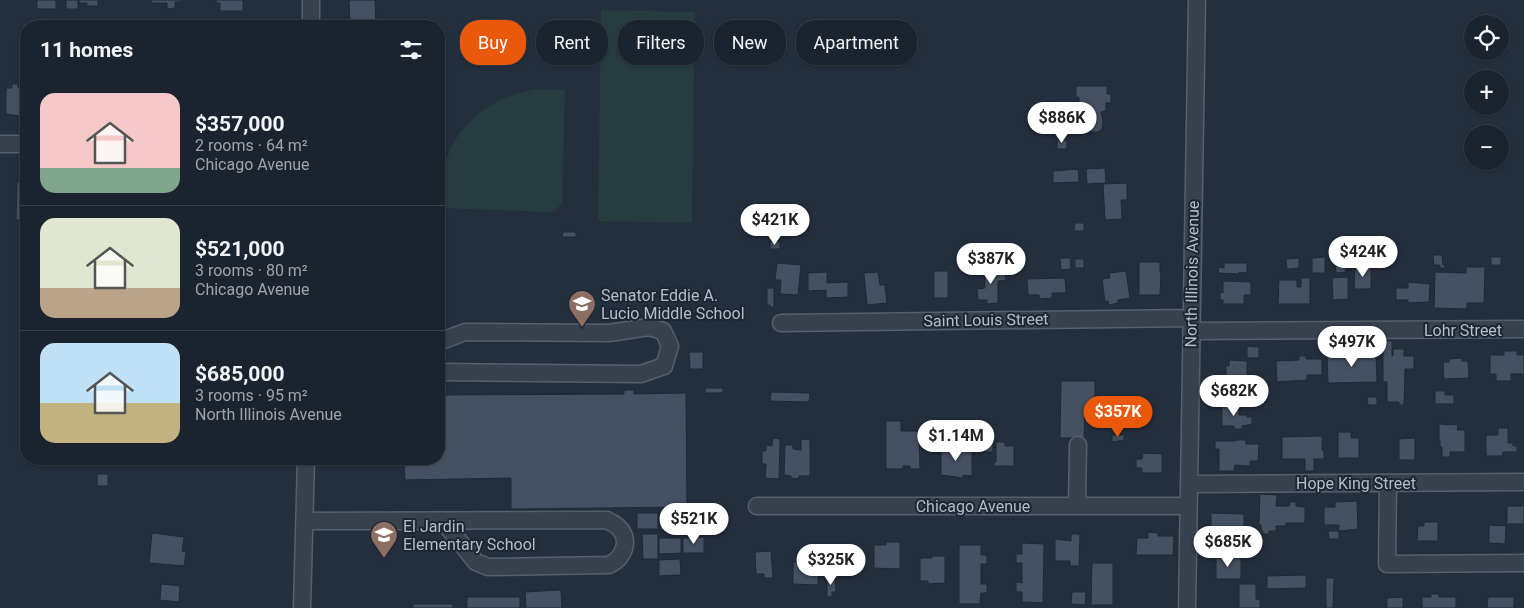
<!DOCTYPE html>
<meta charset="utf-8">
<style>
:root{--surface:#1b232e;--page:#282f3a;--text:#f1f3f6;--muted:#a0a4aa;--line:#39404a;--accent:#ea580c}
body{margin:0;font-family:Roboto,sans-serif;background:var(--page);color:var(--text);height:100vh;display:flex;flex-direction:column;font-size:19px;white-space:nowrap}
*{box-sizing:border-box;margin:0}
p{font-size:16px;color:var(--muted)}
.icon{flex:none;width:28px;height:28px;fill:none;stroke:currentColor;stroke-width:2;stroke-linecap:round;stroke-linejoin:round}
.map{position:relative;flex:1;overflow:hidden}
.drawer{position:absolute;left:20px;top:20px;width:425px;height:445px;display:flex;flex-direction:column;background:var(--surface);border-radius:20px;box-shadow:0 1px 4px #0004,0 0 0 1px var(--line)}
.drawer>*{flex:none}
.guide{position:absolute;left:460px;top:20px;width:475px;height:45px;display:flex;gap:10px}
.controls{position:absolute;left:1464px;top:15px;display:grid;gap:10px}
.controls a{display:grid;place-items:center;width:45px;height:45px;border-radius:50%;background:var(--surface);box-shadow:0 1px 4px #0004,0 0 0 1px var(--line);font-size:25px}
.price{position:absolute;translate:-50% -42px;padding:0 11px;border-radius:18px;background:#fff;color:#222;font-size:16px;line-height:32px;filter:drop-shadow(0 1px 2px #0008)}
.price::after{content:'';position:absolute;left:50%;top:30px;width:15px;height:11px;margin-left:-8px;background:inherit;clip-path:polygon(0 0,100% 0,50% 100%)}
.price.on{background:var(--accent);color:#fff}
ul{padding:0;list-style:none}
li{display:flex;align-items:center;gap:15px;height:125px;padding:0 20px}
li+li{border-top:1px solid var(--line)}
li span{display:grid;place-items:center;flex:none;width:140px;height:100px;border-radius:15px;color:#555}
li>.icon{margin-inline-start:auto}
span .icon{width:60px;height:60px;fill:#fffc;stroke-width:1}
li b{font-size:21px}
h2{display:flex;justify-content:space-between;align-items:center;height:60px;padding:0 20px;font-size:21px}
.pill{padding:0 18px;border-radius:20px;background:var(--surface);box-shadow:0 1px 4px #0004,0 0 0 1px var(--line);font-size:18px;line-height:45px}
.pill.on{background:var(--accent);color:#fff}
.map>svg:first-child{display:block}
</style>
<div class="map">
<svg width="1524" height="608" viewBox="0 0 1524 608">
<rect width="100%" height="100%" fill="#242f3e"/>
<path fill="#263c3f" d="M601 10 695 12 692 223 598 221Z
M535 89 565 90 562 204 553 212 439 208C437 145 472 102 535 89Z"/>
<path fill="#455162" stroke="#1f2835" d="M37 0H56V9H37Z
M66 0H78V9H66Z
M79 0H98V6H87V3H79Z
M151 0H181V2H175V8L167 9V3H151Z
M216 0H243V11H220V3H216Z
M349 0H375L376 24H350Z
M12 84H18V88H25L26 117 6 114V88H12Z
M1076 86H1107V94H1111V103H1106V111L1101 112 1103 121 1102 129 1098 132H1090L1086 129H1067V114H1082V109H1079V97H1076Z
M1042 102H1055V115H1042Z
M1057 140H1067V149H1057Z
M1105 168 1106 183 1087 184 1086 169Z
M1078 169 1079 182 1053 183V171Z
M17 182H26V220H16Z
M1127 183V200H1121L1122 219 1105 220 1103 184Z
M1075 223H1084V231H1074Z
M563 232H576V237H562Z
M770 242H780V249H770Z
M1433 255H1442L1443 265H1445V268H1440V265H1434Z
M1325 257V273H1312V258Z
M1491 257H1501V265H1491Z
M1060 258H1070L1071 269 1061 270Z
M1299 258V268L1287 269 1286 259Z
M1075 259H1084V268H1075Z
M1139 262H1160V272H1161L1160 295H1139Z
M777 263 801 265 798 295 780 294 781 280H775Z
M1224 263H1247V273L1239 272V274L1218 273 1219 267 1224 268Z
M1346 265V272L1336 273 1335 266Z
M997 266V272H1005L1006 280 998 281V303L987 304V300H978L977 289 985 288 984 267Z
M1355 266H1371V289H1354Z
M1466 267H1485L1484 303H1467V309L1434 308 1435 272 1466 273Z
M934 271H948V298H934Z
M1126 271 1130 298 1118 300V303L1109 305 1108 301 1105 302 1102 279 1110 278 1109 273Z
M827 272V283L848 282V297L826 298V290L808 291V273Z
M878 272 880 285H885L887 303 867 305 864 273Z
M1348 277V299L1333 300 1332 278Z
M1065 278 1066 293H1052V298L1039 299V295H1028L1027 279Z
M1301 278H1310V304H1278L1279 280H1297V287H1301Z
M1223 281 1251 282V295H1244V304H1223V300H1220V292L1223 293Z
M1408 282 1430 284 1429 302 1408 303V300H1396V288H1408Z
M767 288H774V307H770V305H767Z
M1383 341H1392V356H1393V349H1404V356H1414V369H1405L1404 405H1399V402H1387V382H1383Z
M1247 346 1259 347V358H1247Z
M1346 351H1356V355L1376 354 1377 382 1328 383 1327 356 1347 355Z
M1504 351H1517V355H1524V374H1511V381H1496V374H1490V355H1504Z
M689 352H703V369H690Z
M1299 356H1306V359H1322V375H1307V380L1277 382 1276 361 1299 360Z
M1462 358V361H1468L1469 378 1444 379 1443 362H1449V359Z
M1229 360 1247 361V385H1239V382L1226 381V366H1229Z
M1061 381H1095V406H1085L1084 438H1060Z
M705 388H723V393H705Z
M624 390H634V394L686 393 687 507 511 509V478L405 480 404 459H439V395L624 394Z
M1435 391H1445V395H1454V404H1435Z
M771 392 810 393 809 402 770 401Z
M1367 397H1377V405H1368Z
M1239 404V415H1247V417H1252V424L1242 426V429H1234V426H1222V405Z
M886 421H901V431H919L920 469H910V466H903V469H886Z
M1439 424 1458 425 1457 430H1465V452H1450V457H1442V447H1440V440H1439Z
M1498 428H1508V443H1513V446H1517V452H1503V456H1486V435H1498Z
M1338 432H1351V438H1359V458H1338Z
M1112 435H1124V440L1112 442Z
M985 436 993 437V452H985Z
M1322 436V450H1324V459H1314V471H1305V459H1282V437Z
M773 438 780 439 779 479 765 478 766 464H762V451H766V445L772 446Z
M1415 438V460H1399V439Z
M801 439 810 440V476H799L798 479 791 478V476L784 475 785 445H793V449L801 450Z
M1235 440H1246V444H1259L1258 461H1250V466L1235 465 1234 471H1219V449H1215V441H1235Z
M996 442H1005V446H1014V466H994V462H996Z
M941 445H951V450H972V476L963 475V478L941 475Z
M1143 453 1162 454V473H1142V468H1136V459H1142Z
M97 474H108V486H97Z
M1260 494 1277 495 1276 506H1289L1290 502H1296V506L1305 507V523H1286V526H1276V531H1269V534H1263V531H1261V525H1259Z
M1357 501 1358 529 1339 531V525H1324V507H1335V502Z
M1507 506H1524V524H1507Z
M637 513H658V529H637Z
M1211 513 1244 514V531H1238V533L1211 532Z
M659 514H681V530H660Z
M687 514H708V530H687Z
M1424 522H1438V541H1417L1418 526H1424Z
M1489 525 1506 526 1505 544 1489 543Z
M1328 531H1339V539H1329Z
M1148 532 1158 533V536H1174L1173 555H1136L1137 538H1148Z
M152 533 184 537 182 551 186 552 184 566 149 563Z
M642 534H658V559H643Z
M1071 534H1080L1079 566H1070V561H1055V539L1071 541Z
M1256 535 1257 546 1243 547V536Z
M704 537V553H683V538Z
M659 538H681V553L659 554Z
M886 542H900V569L874 568V545H886Z
M1022 543 1044 544 1043 603 1022 602V592H1016V582L1022 583V563H1016V554H1022Z
M959 545H981V555H987V564H981V584H987V593H981L980 604H959Z
M831 546H845V565H838V574H831Z
M771 551 773 578H764V574H756L755 552Z
M932 556H945V583L928 584V581H920V558H932Z
M1216 558H1241V579H1216Z
M680 559 681 575 659 576V560Z
M793 562 819 563 818 585 793 584Z
M1092 563H1113V605H1091Z
M1306 575V588L1267 589V576Z
M835 576 836 592H832V597H827V577Z
M1326 578H1334L1333 608H1326Z
M161 584 180 586 179 602 160 600Z
M1239 584H1256V599L1260 600V608H1239Z
M561 590 562 608H526L525 592Z
M1072 592H1086L1085 605 1071 604Z
M1431 594H1439V597H1456V608H1422V597H1431Z
M467 597H520V608H467Z
M1403 597V608H1387V598Z
M1488 597H1514V608H1487Z
M413 604H453V608H413Z"/>
<g fill="none" stroke-linecap="round" stroke-linejoin="round">
<defs>
<path id="minor" d="M311 0V26
M0 144H26
M781 323 1191 318
M1191 331 1524 329
M439 342 465 332 609 333 649 327 663 331 670 346 664 366 641 374 439 372
M1388 483 1387 564 1524 563
M1189 484 1524 482
M757 506H1188
M1077 506 1078 445
M304 521 607 520C610 522 615 524 617 526 632 539 624 558 609 565L488 567 476 562 443 521
M302 608 306 459
M1187 608 1197 0"/>
</defs>
<use href="#minor" stroke="#565f6c" stroke-width="19"/>
<use href="#minor" stroke="#38414e" stroke-width="16"/>
</g>
<defs>
<symbol id="school-pin" viewBox="-11 -11 22 30"><path d="M0 17L-7.5 6A9.5 9.5 0 1 1 7.5 6Z" fill="#8d6e63" stroke="#1d2633"/><path d="M0-5L7-2L0 1L-7-2ZM-4 1L0 2.5L4 1V4Q0 6-4 4Z" fill="#fff"/></symbol>
</defs>
<g fill-rule="evenodd">
<use href="#school-pin" x="566" y="288" width="32" height="43"/>
<use href="#school-pin" x="368" y="519" width="32" height="43"/>
</g>
<g text-anchor="middle" dominant-baseline="central" stroke-width="4" stroke-linejoin="round" paint-order="stroke">
<g font-size="16" fill="#b4bcc9" stroke="#1d2633">
<text transform="translate(1192 274) rotate(-89)">North Illinois Avenue</text>
<text transform="translate(986 320) rotate(-1)">Saint Louis Street</text>
<text x="1463" y="330">Lohr Street</text>
<text x="1356" y="483">Hope King Street</text>
<text x="973" y="506">Chicago Avenue</text>
</g>
<g font-size="16" fill="#b4bcc9" stroke="#1d2633" text-anchor="start">
<text x="601" y="295">Senator Eddie A.<tspan x="601" dy="18">Lucio Middle School</tspan></text>
<text x="403" y="526">El Jardin<tspan x="403" dy="18">Elementary School</tspan></text>
</g>
</g>
</svg>
<div class="controls">
<a><svg class="icon" aria-label="locate" viewBox="0 0 24 24"><circle cx="12" cy="12" r="6"/><path d="M12 2v4M12 18v4M2 12h4M18 12h4"/></svg></a>
<a>+</a>
<a>−</a>
</div>
<b class="price" style="left:1062px;top:144px">$886K</b>
<b class="price" style="left:775px;top:246px">$421K</b>
<b class="price" style="left:1363px;top:278px">$424K</b>
<b class="price" style="left:991px;top:285px">$387K</b>
<b class="price" style="left:1352px;top:368px">$497K</b>
<b class="price" style="left:1234px;top:417px">$682K</b>
<b class="price on" style="left:1118px;top:438px">$357K</b>
<b class="price" style="left:956px;top:462px">$1.14M</b>
<b class="price" style="left:694px;top:545px">$521K</b>
<b class="price" style="left:1228px;top:568px">$685K</b>
<b class="price" style="left:831px;top:586px">$325K</b>
<div class="guide">
<a class="pill on">Buy</a>
<a class="pill">Rent</a>
<a class="pill">Filters</a>
<a class="pill">New</a>
<a class="pill">Apartment</a>
</div>
<section class="drawer">
<h2>11 homes<svg class="icon" aria-label="filters" viewBox="0 0 24 24"><path d="M4 7h16M4 17h16"/><circle cx="9" cy="7" r="2"/><circle cx="15" cy="17" r="2"/></svg></h2>
<ul>
<li><span style="background:linear-gradient(#f6c9c9 75%,#7fa58c 0)"><svg class="icon" aria-label="home" viewBox="0 0 24 24"><path d="M3 11l9-7 9 7M6 9v11h12V9"/></svg></span><div><b>$357,000</b><p>2 rooms · 64 m²</p><p>Chicago Avenue</p></div></li>
<li><span style="background:linear-gradient(#dfe7d0 70%,#b9a48a 0)"><svg class="icon" aria-label="home" viewBox="0 0 24 24"><path d="M3 11l9-7 9 7M6 9v11h12V9"/></svg></span><div><b>$521,000</b><p>3 rooms · 80 m²</p><p>Chicago Avenue</p></div></li>
<li><span style="background:linear-gradient(#bfe0f5 60%,#c2b280 0)"><svg class="icon" aria-label="home" viewBox="0 0 24 24"><path d="M3 11l9-7 9 7M6 9v11h12V9"/></svg></span><div><b>$685,000</b><p>3 rooms · 95 m²</p><p>North Illinois Avenue</p></div></li>
</ul>
</section>
</div>
